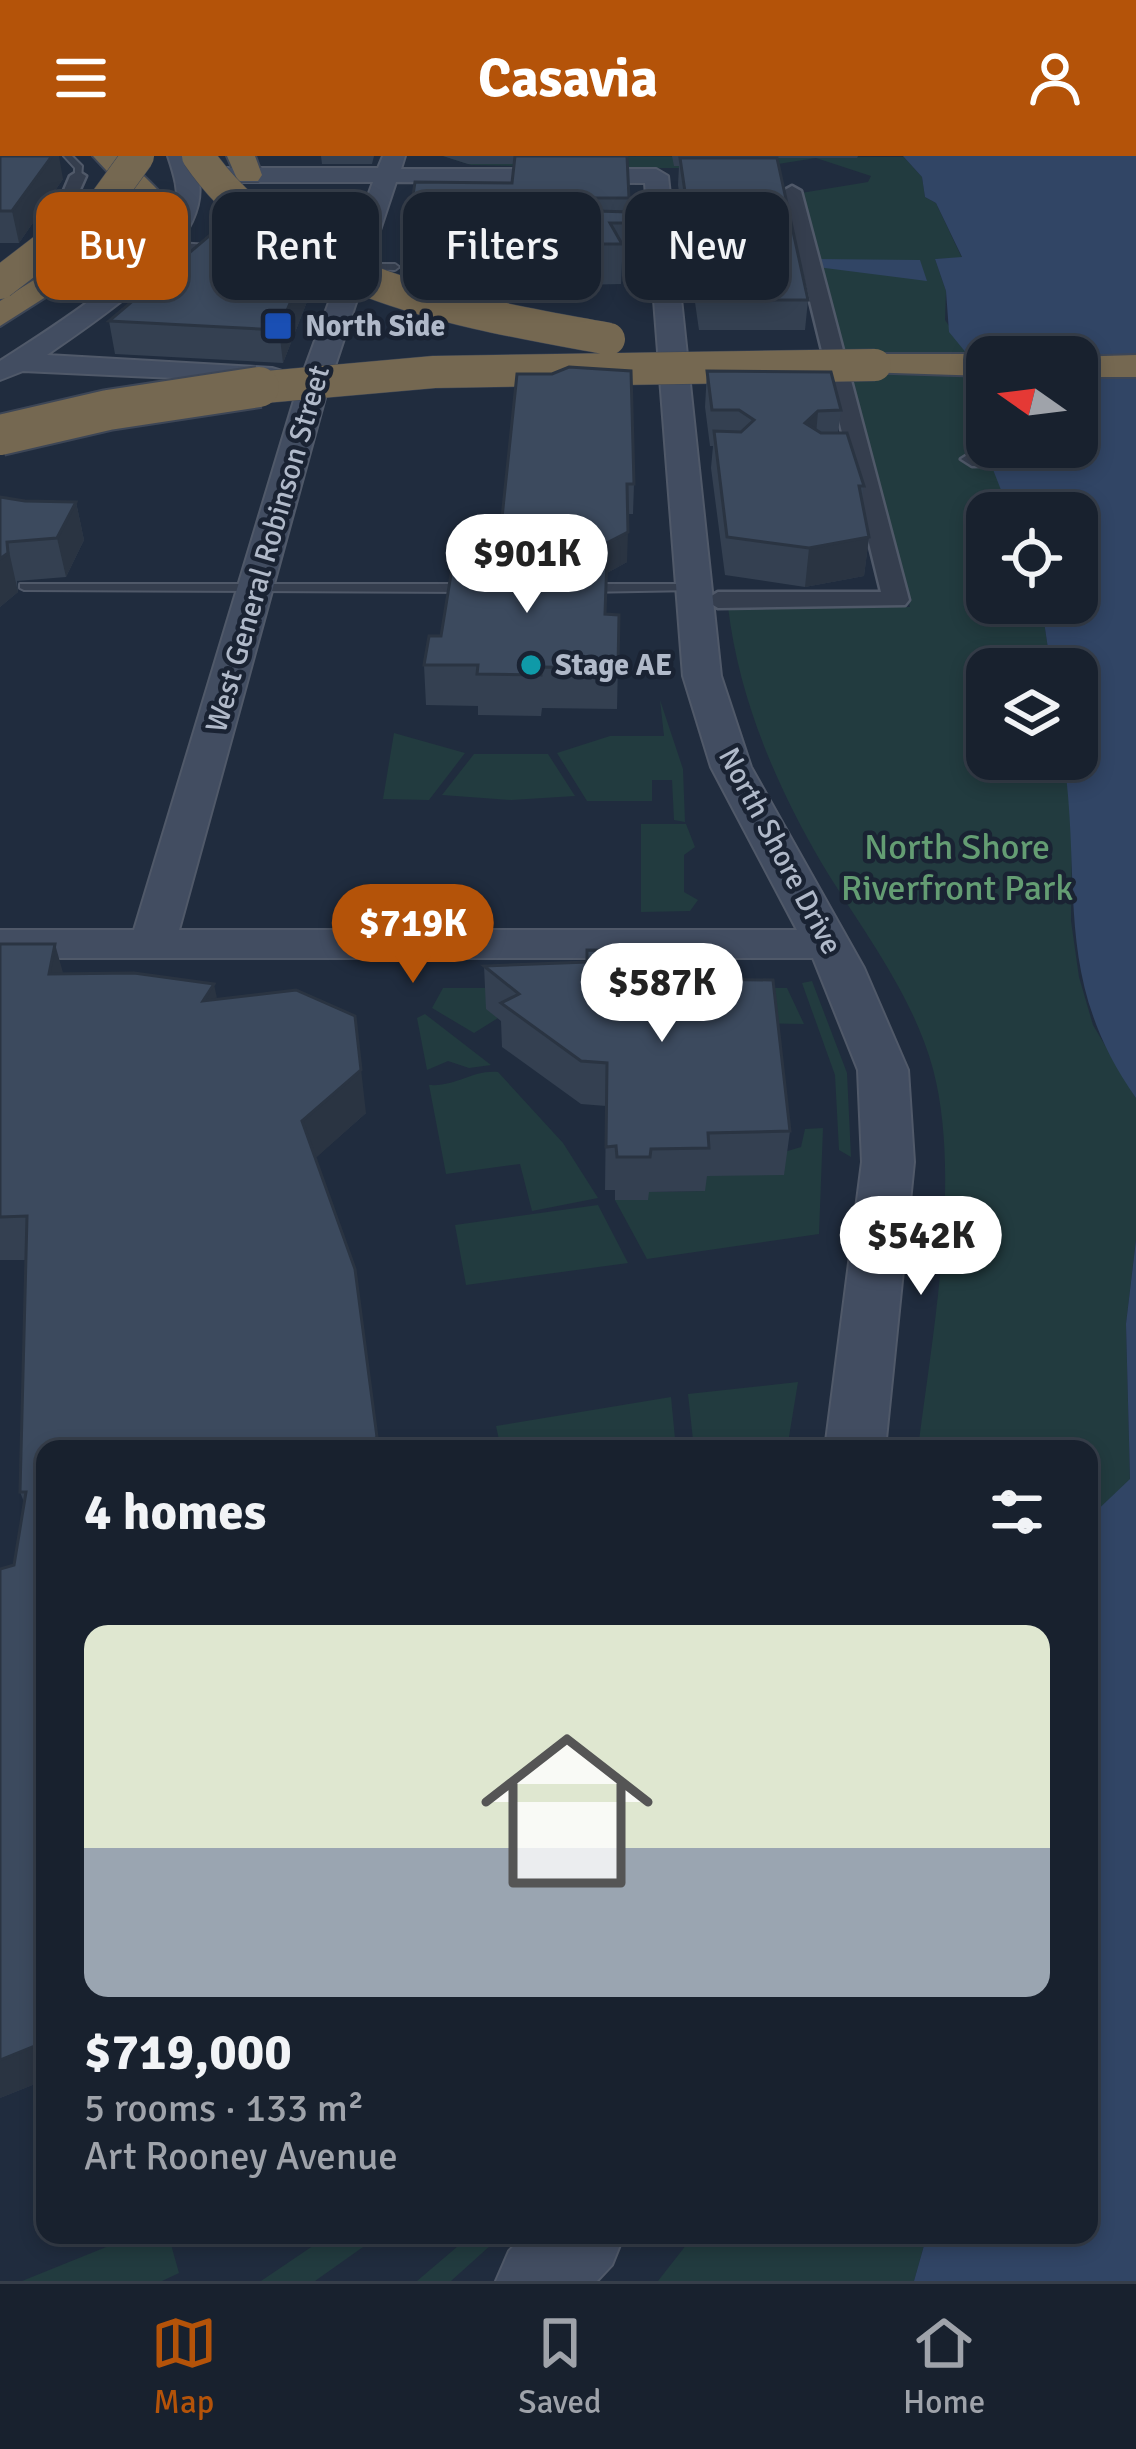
<!DOCTYPE html>
<meta charset="utf-8">
<style>
:root{--surface:#18212e;--page:#252e3a;--text:#f1f3f6;--muted:#9fa3aa;--line:#363e4a;--accent:#b45309}
body{margin:0;font-family:Signika,sans-serif;background:var(--page);color:var(--text);height:100vh;display:flex;flex-direction:column;font-size:45px;white-space:nowrap}
*{box-sizing:border-box;margin:0}
p{font-size:39px;color:var(--muted)}
.icon{flex:none;width:66px;height:66px;fill:none;stroke:currentColor;stroke-width:2;stroke-linecap:round;stroke-linejoin:round}
.map{position:relative;flex:1;overflow:hidden}
.drawer{position:absolute;left:36px;top:1284px;width:1062px;height:804px;display:flex;flex-direction:column;background:var(--surface);border-radius:24px;box-shadow:0 6px 18px #0003,0 0 0 3px var(--line)}
.drawer>*{flex:none}
.top-card{position:absolute;left:36px;top:36px;width:1065px;height:108px;display:flex;gap:24px}
.needle{width:78px;rotate:284deg}
.buttons{position:absolute;left:966px;top:180px;display:grid;gap:24px}
.buttons a{display:grid;place-items:center;width:132px;height:132px;border-radius:24px;background:var(--surface);box-shadow:0 6px 18px #0003,0 0 0 3px var(--line);font-size:60px}
.price{position:absolute;translate:-50% -102px;padding:0 27px;border-radius:42px;background:#fff;color:#222;font-size:39px;line-height:78px;filter:drop-shadow(0 3px 6px #0008)}
.price::after{content:'';position:absolute;left:50%;top:72px;width:36px;height:27px;margin-left:-18px;background:inherit;clip-path:polygon(0 0,100% 0,50% 100%)}
.price.selected{background:var(--accent);color:#fff}
ul{padding:0;list-style:none}
li{display:grid;align-content:center;gap:24px;height:636px;padding:0 48px}
li span{display:grid;place-items:center;height:372px;border-radius:24px;color:#555}
li>.icon{margin-inline-start:auto}
span .icon{width:216px;height:216px;fill:#fffc;stroke-width:1}
li b{font-size:51px}
h2{display:flex;justify-content:space-between;align-items:center;height:144px;padding:0 48px;font-size:51px}
.chip{padding:0 42px;border-radius:24px;background:var(--surface);box-shadow:0 6px 18px #0003,0 0 0 3px var(--line);font-size:42px;line-height:108px}
.chip.selected{background:var(--accent);color:#fff}
header{display:flex;justify-content:space-between;align-items:center;height:156px;padding:0 48px;background:var(--accent);color:#fff;font-size:54px;font-weight:700}
.dock{display:flex;justify-content:space-around;align-items:center;height:168px;border-top:3px solid var(--line);background:var(--surface);font-size:33px;color:var(--muted)}
.dock a{display:grid;justify-items:center;gap:6px}
.dock .selected{color:var(--accent)}
.map>svg:first-child{display:block}
</style>
<header><svg class="icon" aria-label="menu" viewBox="0 0 24 24"><path d="M4 6h16M4 12h16M4 18h16"/></svg>Casavia<svg class="icon" aria-label="person" viewBox="0 0 24 24"><circle cx="12" cy="8" r="4"/><path d="M4 21q1-7 8-7t8 7"/></svg></header>
<div class="map">
<svg width="1136" height="2125" viewBox="0 0 1136 2125">
<rect width="100%" height="100%" fill="#202c3e"/>
<path fill="#223b3f" d="M443 0 904 1 922 21 925 41 936 47 962 102 935 103 946 135 945 164 972 204 979 233 974 257 1010 357H987V447H1076L1077 452H1042L1051 513H987V603H1064L1072 661 1071 765 1079 821 1093 869 1136 942V1084L1126 1168 1130 1324 1089 1362V1293H918C932 1180 962 1022 933 913 912 836 861 773 821 706 775 627 739 542 728 451H910L824 126 816 111H755V102L819 103 801 37 868 26 871 20 816 2 752 12H638L471 9Z
M660 544 683 613 685 666 674 664 672 624H652V645H587L557 597 610 580H664Z
M394 577 465 597 429 644 383 643Z
M474 598H548L575 640 511 644 442 639Z
M641 668H686L695 691 684 699V736L698 744 690 755 641 756Z
M812 825 847 917 851 1001 839 994 835 919 802 827Z
M443 832H787L804 868 686 866 514 852 474 877 432 852Z
M425 858 491 909 469 912 448 905 427 914 417 862Z
M498 916 563 987 598 1042 532 1055 520 1008 446 1018 429 929C457 931 471 914 498 916Z
M823 972 819 1078 647 1103 615 1044H648V1036L705 1035 704 1020 801 991 805 973Z
M598 1049 628 1107 466 1129 455 1069Z
M798 1226 787 1293H694L688 1238Z
M671 1241 676 1293H501L496 1270Z
M136 2079H161L170 2085 179 2117 162 2125H22Z
M329 2079H380L315 2125H261Z
M471 2079H502L451 2125H417Z
M694 2079H927L914 2125H658Z"/>
<path fill="#314565" fill-rule="evenodd" d="M903 0H1136V942C1053 824 1082 734 1064 603H1077V513H1051L1042 452 1077 451V357H1010L976 270 978 223 972 204 949 176 946 135 935 103 962 101 936 47 925 41 922 21ZM987 201H1077V291H987Z
M815 103 920 104 927 125 817 111Z
M1136 1084V2125H914L927 2079H1089V1362L1130 1323 1126 1168Z"/>
<g fill="none" stroke-linecap="round" stroke-linejoin="round">
<defs>
<path id="lane" d="M64 0H72L82 10 81 22H75V12Z
M661 85 664 90 606 91 602 88 606 85Z
M162 86 209 89 213 92 209 95 165 91Z
M355 108H395L399 111 395 114 352 113Z
M20 428H470L476 432 470 436 24 434 20 432Z
M691 428 695 430V434L582 436 576 432 582 428Z"/>
<path id="street" d="M78 15 86 20 47 108 31 112 70 20Z
M792 30 801 35 909 444 905 449 718 452 705 444 718 436H881L783 35Z
M1073 295 1081 297V307L972 310 961 303 972 296Z"/>
<path id="secondary" d="M168 0H190L195 12H378L383 0H405L401 13H656L668 20 721 520 751 611 864 812 908 914 914 1006 885 1293H825L862 1006 858 914 813 802H0V774H134L298 231 373 26H199C209 93 95 165 47 199L272 212 282 215 287 221 282 227 23 215 0 224V205C45 176 159 106 175 54 180 36 174 18 168 0ZM396 26 645 27 683 520 711 611 797 774H179L328 231Z
M524 2079H624L612 2109 597 2125H496L509 2095Z"/>
<path id="highway" d="M93 0H123C153 31 197 58 167 104H145L140 97 148 83 147 58Z
M227 0H255L262 19 258 25H238Z
M63 106 74 109 79 116 74 123 0 170V145Z
M874 198H987L997 201H987V220L862 216 856 209Z
M1136 199V221H1077V201H1071Z"/>
</defs>
<use href="#lane" stroke="#505969" stroke-width="4"/>
<use href="#street" stroke="#505969" stroke-width="5"/>
<use href="#secondary" stroke="#505969" stroke-width="4"/>
<use href="#highway" stroke="#3d4656" stroke-width="4"/>
<use href="#lane" fill="#353e4e" fill-rule="evenodd"/>
<use href="#street" fill="#353e4e" fill-rule="evenodd"/>
<use href="#secondary" fill="#424d61" fill-rule="evenodd"/>
<use href="#highway" fill="#756851" fill-rule="evenodd"/>
<defs>
<path id="highway-bridge-far1" d="M198 0C287 130 464 156 609 183
M0 127 104 47 138 0
M232 234 434 216 875 209"/>
<path id="highway-bridge" d="M0 279 108 254 259 231"/>
</defs>
<use href="#highway-bridge-far1" stroke="#3d4656" stroke-width="33" stroke-linecap="butt"/>
<use href="#highway-bridge" stroke="#3d4656" stroke-width="44" stroke-linecap="butt"/>
<use href="#highway-bridge-far1" stroke="#756851" stroke-width="32"/>
<use href="#highway-bridge" stroke="#756851" stroke-width="40"/>
</g>
<path fill="#344051" d="M0 0 63 23 19 87H0Z
M321 0H374L372 8H322Z
M443 0H627L630 67 629 106H622L621 128 579 129 575 146H534L531 123 409 117 407 78 512 27 514 8H468Z
M672 0H858L857 2H777L808 144 805 174H699L678 29 679 10H674Z
M310 138 283 207 115 198 109 165Z
M707 215 841 254 838 277 864 330 862 345 869 381 864 420 805 431 725 419 711 312 713 290H710L705 251Z
M517 218 634 328 633 358H627V406L607 417 605 458 619 459 617 553 542 552 541 560 478 559V550L426 549 424 509 441 480 464 412 470 401V393L500 381Z
M0 341 25 345 76 346 84 384 66 421 17 425 18 436 0 451Z
M0 788 64 818 217 843 366 957 315 1002 355 1113 379 1293H45V1924L0 1942V1413L14 1409 24 1346 20 1336 26 1104H0Z
M675 805 790 975 784 1019 707 1020 705 1035 649 1036 648 1044H615V1034H605L606 950 581 948 502 891 501 865 486 853 484 810Z"/>
<path fill="#2a3442" d="M52 0H59L63 23 19 87 12 55Z
M579 88V129L575 146V105Z
M307 106 310 138 283 207 279 174Z
M818 255 815 291 805 267Z
M76 346 84 384 66 421 57 382Z
M628 376 627 406 607 417V387Z
M869 381 864 420 805 431 809 392Z
M7 386 18 436 0 451V403Z
M55 788 67 831 49 818Z
M214 828 223 871 203 845Z
M355 860 366 957 309 1008 302 965Z
M355 1113 379 1293H363Z
M45 1886V1924L0 1942V1904Z"/>
<path fill="#3c4a5e" stroke="#2a3442" stroke-width="3" d="M0 0H52L12 55H0Z
M515 0H627L629 42H497L489 52 630 56V67H610L622 88H579L575 105H533L530 83 407 78 415 26 512 27Z
M680 2H777L808 144H701Z
M229 63 295 86 307 106 279 174 109 165Z
M569 211 631 215 634 328H627L628 376 607 387V393H470L472 380 500 381 517 218H552Z
M707 215 831 216 841 254 818 255 805 267 821 277H847L864 330H859L869 381 809 392 727 381 714 275 741 276 754 264 739 254H712Z
M0 341 25 345 76 346 57 382 7 386 8 397 0 403Z
M466 401H607L605 458 619 459 618 512 541 511V519L477 518 478 509H424L429 480H441L452 412H464Z
M0 788H55L49 818 134 817 214 828 203 845 296 834 355 860 361 914 302 965 355 1113 377 1281 363 1293H45V1886L0 1904V1413L14 1409 26 1336H20L27 1060 0 1061Z
M587 794 674 795 675 805H687L689 823 773 824 790 975 708 977 709 992 651 993 650 1001H617L616 990 606 991 607 907 581 905 501 847 519 838 484 810 587 806Z"/>
<rect fill="#1a4fb4" stroke="#1a2333" stroke-width="4.5" x="263" y="155" width="30" height="30" rx="6"/>
<circle fill="#0f9aa8" stroke="#1a2333" stroke-width="4.5" cx="531" cy="509" r="12"/>
<g text-anchor="middle" dominant-baseline="central" stroke-width="9" stroke-linejoin="round" paint-order="stroke">
<g font-size="30" font-weight="bold" fill="#b0b9c9" stroke="#1a2333" text-anchor="start">
<text x="305" y="170">North Side</text>
<text x="555" y="509">Stage AE</text>
</g>
<g font-size="30" fill="#b0b9c9" stroke="#1a2333">
<text transform="translate(268 393) rotate(-74)">West General Robinson Street</text>
<text transform="translate(780 695) rotate(62)">North Shore Drive</text>
</g>
<g font-size="36" fill="#649d73" stroke="#1a2333">
<text x="957" y="691">North Shore<tspan x="957" dy="41">Riverfront Park</tspan></text>
</g>
</g>
</svg>
<div class="buttons">
<a><svg class="needle" viewBox="-14 -14 28 28"><path d="M0-13l5 13h-10z" fill="#e53935"/><path d="M0 13l5-13h-10z" fill="#9fa3aa"/></svg></a>
<a><svg class="icon" aria-label="locate" viewBox="0 0 24 24"><circle cx="12" cy="12" r="6"/><path d="M12 2v4M12 18v4M2 12h4M18 12h4"/></svg></a>
<a><svg class="icon" aria-label="layers" viewBox="0 0 24 24"><path d="M12 4l9 5-9 5-9-5zM3 14l9 5 9-5"/></svg></a>
</div>
<b class="price" style="left:527px;top:460px">$901K</b>
<b class="price selected" style="left:413px;top:830px">$719K</b>
<b class="price" style="left:662px;top:889px">$587K</b>
<b class="price" style="left:921px;top:1142px">$542K</b>
<div class="top-card">
<a class="chip selected">Buy</a>
<a class="chip">Rent</a>
<a class="chip">Filters</a>
<a class="chip">New</a>
</div>
<section class="drawer">
<h2>4 homes<svg class="icon" aria-label="filters" viewBox="0 0 24 24"><path d="M4 7h16M4 17h16"/><circle cx="9" cy="7" r="2"/><circle cx="15" cy="17" r="2"/></svg></h2>
<ul>
<li><span style="background:linear-gradient(#dfe7d0 60%,#9aa5b1 0)"><svg class="icon" aria-label="home" viewBox="0 0 24 24"><path d="M3 11l9-7 9 7M6 9v11h12V9"/></svg></span><div><b>$719,000</b><p>5 rooms · 133 m²</p><p>Art Rooney Avenue</p></div></li>
</ul>
</section>
</div>
<nav class="dock">
<a class="selected"><svg class="icon" aria-label="map" viewBox="0 0 24 24"><path d="M3 6l6-2 6 2 6-2v14l-6 2-6-2-6 2zM9 4v14M15 6v14"/></svg>Map</a>
<a><svg class="icon" aria-label="saved" viewBox="0 0 24 24"><path d="M7 4h10v16l-5-4-5 4z"/></svg>Saved</a>
<a><svg class="icon" aria-label="home" viewBox="0 0 24 24"><path d="M3 11l9-7 9 7M6 9v11h12V9"/></svg>Home</a>
</nav>
